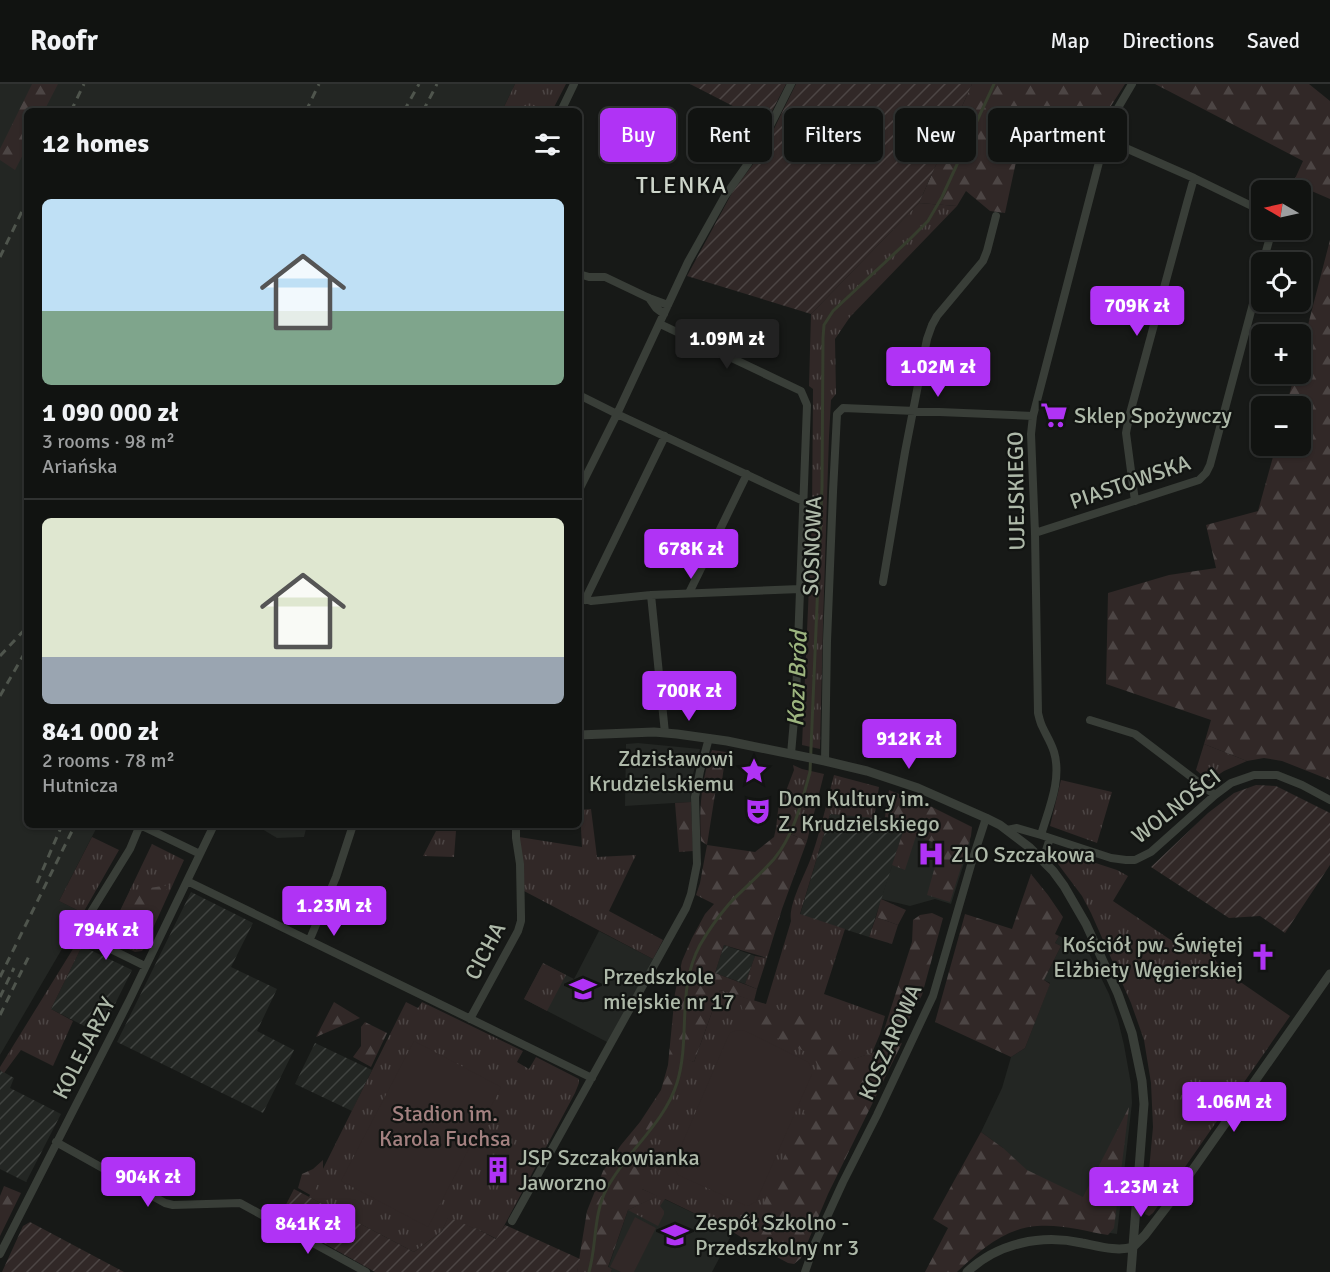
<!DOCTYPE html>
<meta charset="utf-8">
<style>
:root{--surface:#111311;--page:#1a1c1a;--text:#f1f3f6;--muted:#9c9e9f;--line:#303231;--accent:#b033f5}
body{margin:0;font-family:Signika,sans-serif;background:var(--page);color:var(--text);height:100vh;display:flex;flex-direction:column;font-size:22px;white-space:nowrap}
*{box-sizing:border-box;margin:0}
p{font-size:20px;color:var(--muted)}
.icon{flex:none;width:33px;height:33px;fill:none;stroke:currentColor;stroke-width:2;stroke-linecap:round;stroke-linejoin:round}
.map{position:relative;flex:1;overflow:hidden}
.side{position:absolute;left:24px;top:24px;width:558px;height:720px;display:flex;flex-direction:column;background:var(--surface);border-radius:9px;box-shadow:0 2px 4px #0004,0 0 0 2px var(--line)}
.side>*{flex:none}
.top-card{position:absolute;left:600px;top:24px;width:570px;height:54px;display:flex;gap:12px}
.needle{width:39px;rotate:279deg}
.fabs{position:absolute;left:1251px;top:96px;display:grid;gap:12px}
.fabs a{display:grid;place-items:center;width:60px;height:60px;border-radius:9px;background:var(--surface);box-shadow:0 2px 4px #0004,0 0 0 2px var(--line);font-size:30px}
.price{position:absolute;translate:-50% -51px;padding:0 14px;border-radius:6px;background:var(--accent);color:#fff;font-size:20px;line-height:39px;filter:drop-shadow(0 2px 3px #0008)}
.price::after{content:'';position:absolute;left:50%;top:36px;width:18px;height:14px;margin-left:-9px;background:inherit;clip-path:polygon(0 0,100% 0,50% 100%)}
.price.on{background:#222;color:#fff}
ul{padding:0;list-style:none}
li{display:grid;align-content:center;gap:12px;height:318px;padding:0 18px}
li+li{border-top:2px solid var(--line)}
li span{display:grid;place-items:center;height:186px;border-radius:9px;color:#555}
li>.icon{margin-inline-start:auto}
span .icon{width:108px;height:108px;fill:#fffc;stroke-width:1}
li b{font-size:26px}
h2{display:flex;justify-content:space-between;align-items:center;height:72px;padding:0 18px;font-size:26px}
.pill{padding:0 21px;border-radius:9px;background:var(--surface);box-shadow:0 2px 4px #0004,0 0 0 2px var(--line);font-size:21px;line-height:54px}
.pill.on{background:var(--accent);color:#fff}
header{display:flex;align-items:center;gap:36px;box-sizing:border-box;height:84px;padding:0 30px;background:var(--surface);border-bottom:2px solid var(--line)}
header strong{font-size:28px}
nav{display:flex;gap:33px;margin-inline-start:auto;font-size:21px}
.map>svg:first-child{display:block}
</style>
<header>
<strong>Roofr</strong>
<nav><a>Map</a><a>Directions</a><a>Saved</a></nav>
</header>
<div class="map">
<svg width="1330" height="1188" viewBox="0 0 1330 1188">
<defs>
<pattern id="industrial-furrows" width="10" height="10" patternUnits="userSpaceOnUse" patternTransform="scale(1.5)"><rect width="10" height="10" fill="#232623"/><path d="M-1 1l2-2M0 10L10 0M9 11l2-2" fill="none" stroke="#404340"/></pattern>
<pattern id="grass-tufts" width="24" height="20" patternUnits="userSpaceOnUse" patternTransform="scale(1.5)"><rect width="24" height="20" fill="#312827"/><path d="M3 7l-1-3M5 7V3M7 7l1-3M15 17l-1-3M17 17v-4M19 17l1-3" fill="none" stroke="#4c4544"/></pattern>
<pattern id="forest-firs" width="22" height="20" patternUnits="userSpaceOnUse" patternTransform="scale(1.5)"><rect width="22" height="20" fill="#312827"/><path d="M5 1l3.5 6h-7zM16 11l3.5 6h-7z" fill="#4c4544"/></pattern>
<pattern id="garden-furrows" width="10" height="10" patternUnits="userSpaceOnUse" patternTransform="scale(1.5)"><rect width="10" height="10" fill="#312827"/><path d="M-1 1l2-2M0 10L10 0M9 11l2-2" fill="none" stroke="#4c4544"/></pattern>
</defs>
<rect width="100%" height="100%" fill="#171917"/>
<path fill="#232623" d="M0 0H515L502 27H27V741H98L59 817 83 829 0 971Z
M638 659 700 665 690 701 691 718 625 722 626 660Z
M907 736 970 745V760L951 820 935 815 910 822 881 815Z
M262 741H307L304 753 277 754 262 745Z
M599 847 653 875 609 959 524 915 543 879 574 895Z
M1059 852 1087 865 1109 910 1118 936 1124 961 1131 1000 1132 1019 1117 1150 993 1132 1003 1064 981 1048 1002 1004 1011 973 1025 964 1050 899 1044 896 1061 862 1055 859Z
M658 1112 733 1148 712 1188H611L612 1185 608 1184 628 1126Z"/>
<path fill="url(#industrial-furrows)" d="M830 730 907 736 869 853 800 831Z
M191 808 253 839 231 883 277 905 257 947 294 966 263 1029 117 958Z
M724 861 755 872 745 900 715 889Z
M82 862 132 886 100 950 51 925Z
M315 959 372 986 352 1027 295 1000Z
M0 986 14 994 10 1004 61 1030 26 1098 0 1085Z"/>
<path fill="url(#grass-tufts)" d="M515 0H566L552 27H502Z
M919 119 957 122 850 233 835 255 836 310 831 316 829 352 823 540 820 665 802 661 812 434 813 305 809 302 811 230Z
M1204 660 1247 677 1224 687 1209 697 1196 686Z
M793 681 802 685 824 690 807 757 776 744 780 710 786 707 794 686Z
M834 691 879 703 874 734 830 730 800 830 845 845 824 910 885 932 880 950 872 969 854 975 756 1140 747 1157 733 1148 665 1115 660 1122 664 1127V1130L658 1142 628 1126 657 1112 642 1105 638 1061C660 1037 680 1007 682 973L694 978 720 906 766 920 791 837C788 820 806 789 812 771 821 745 827 717 834 691Z
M1061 696 1112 708 1097 759 1050 742Z
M591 725 597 773 636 771 609 827 663 856 653 875 524 807 519 753 582 763 580 726Z
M436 747H456L454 773 423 772Z
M92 753 119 766 83 829 59 817Z
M152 760 184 776 144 864 142 867 135 868 107 854Z
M1062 768 1117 786 1128 792 1113 817 1190 869 1202 851 1211 857 1212 872 1223 886 1290 932 1153 1129 1149 1132 1145 1130 1153 1043 1151 999 1144 956 1131 919 1091 829 1082 812 1055 776 1056 772Z
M876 833 898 841 892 860 869 853Z
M76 860 82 862 51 925 73 937 53 982 21 966 4 989 0 986V983Z
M755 872 767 874 757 905 745 900Z
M543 879 566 891 547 927 524 915Z
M406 918 418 924 422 918 523 967 517 978 529 985 536 973 579 995V999L575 1009 497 1155 483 1148 448 1134 442 1147 414 1168 309 1113Z"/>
<path fill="url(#forest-firs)" d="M32 0H58L44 27H27V63L15 86 0 76V65Z
M972 0H1125L1109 25 1098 47 1093 71 1022 50 1005 129 990 127 966 107 957 122 919 119Z
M1155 0H1309L1330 17V115L1293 99 1303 77Z
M1330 156V696L1282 677 1264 674 1247 677 1204 660 1211 636 1106 600 1108 509 1169 491 1216 484 1206 441 1258 427 1276 362H1300V322H1286L1295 290H1300L1301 268Z
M712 666 726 668 721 704H716L707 761 755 768 774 753 776 744 807 757 782 825 767 874 724 861 715 889 757 905 754 917 810 935 850 976 902 959 828 1110 801 1174 794 1180 788 1179 747 1157 818 996C819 985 818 978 810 970L746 939 740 917 751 916 720 906 694 978 682 974C680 1007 660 1037 639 1061L654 1074 642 1105 658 1112 628 1126 608 1183 612 1185 611 1188H577L587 1127 603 1087 621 1061 640 1038 661 1006 668 981 675 909 682 877 692 854 705 830 714 820 696 811 700 799 707 761 701 757C699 725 701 696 712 666Z
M889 706 932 723 972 743 971 752 950 818 927 811 941 761 916 752 905 786 892 781 907 736 885 733Z
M691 718 693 767 679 768 675 719Z
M1031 790 1048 811 1063 833 1055 850 1059 852 1055 859 1061 862 1044 896 1050 900 1025 964 1011 973 935 938 965 830 1012 845Z
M169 801 147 843 135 845 125 863 107 854 130 807Z
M881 815 906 826 898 841 876 833Z
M932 829 943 834 922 911 907 939 884 946 912 858 913 836 920 831Z
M334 918 360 934 316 953Z
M365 938 387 949 371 983 353 973 361 962V943Z
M1129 1023 1114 1144 1108 1151C1085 1147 1061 1140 1037 1142 1005 1144 979 1167 957 1188H925L948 1144 933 1135 981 1048 1003 1064 1027 1086 1083 1113Z
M323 1076V1089L312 1112 298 1104 302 1090 313 1085Z
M4 1102 21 1109 0 1152V1112Z"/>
<path fill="url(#garden-furrows)" d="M690 0H786L766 39Z
M796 0H972L919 119 811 230 687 192 733 107 763 67Z
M1256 701 1276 702 1330 729V781L1285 849 1260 832 1229 834 1151 783 1208 729 1234 709Z
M294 1105 414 1168 442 1147 448 1133 483 1148 496 1155 505 1141 580 1175 577 1188H375L279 1134Z
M30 1138 124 1188H2L23 1142Z"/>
<path fill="#312827" d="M737 946 745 947 808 978 812 985V990L756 1118 747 1122 678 1091 673 1081 727 955 730 949Z
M414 957 501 1003 428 1143 341 1097Z
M635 1133 656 1144 634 1188H621L610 1183Z"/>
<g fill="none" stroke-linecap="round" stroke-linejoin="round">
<path stroke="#363d2d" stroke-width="3" d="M589 1188C597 1160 593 1130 607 1104 627 1067 664 1040 677 999 691 953 676 906 700 861 708 847 718 833 729 820 743 805 760 791 774 775 794 751 802 717 810 688L822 403 823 254 824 241 833 227 910 155 928 137 942 113 994 0"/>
<path stroke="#393e38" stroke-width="8" d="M561 27 574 0
M1105 55 1194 94 1262 127
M1263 178 1272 146
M579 190 589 193H605L649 214 668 221
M649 214 656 224 664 230
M660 240 801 307 807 321 796 613 791 670
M579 311 617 330 803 417
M579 406 617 330 688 178 725 112 759 64 791 0
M1135 417 1126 349 1129 333 1187 119 1194 94
M1035 449 1199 396 1206 389 1210 381 1262 186
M883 498 905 368 927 255 932 241 937 232 983 177 987 167 996 132
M689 509 747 390
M651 511 665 649
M579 513 591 517 651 511 800 505
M585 516 665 352
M1090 636 1135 650 1215 711
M825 677 827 557 833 408 837 330 843 324 1033 332
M140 741 130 765 78 849 145 882
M140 741 200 770
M1007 746 1017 744 1041 751 1111 774 1126 776H1135L1151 768 1215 711 1231 699 1254 691H1277L1302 701 1330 716
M1041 751C1049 724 1062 695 1054 668 1051 658 1046 651 1042 642 1040 638 1039 633 1038 629L1035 449 1031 350 1033 332 1105 55 1112 34 1132 0
M1043 776 1050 754
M187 797 592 994
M310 855 336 793 353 741
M470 935 518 847 521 837V832L520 780 516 754V741
M56 1058 165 1119 173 1121 240 1119 366 1188
M512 1137 686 824 691 810 697 780 695 713 700 687 709 654
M0 1170 130 915 214 741
M805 1188 815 1159 843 1098 877 1031 933 912 973 774 986 734"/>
<path stroke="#393e38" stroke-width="9" d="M579 651 654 648 677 650 727 657 825 677 867 687 918 704 986 734 1000 741 1029 763 1053 787 1064 802 1086 840 1118 910 1132 949 1142 997 1144 1020 1131 1188
M1133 1163 1145 1151 1168 1121 1330 890
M967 1188C998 1159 1041 1150 1082 1159 1098 1162 1117 1168 1133 1163"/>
<path stroke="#4f554d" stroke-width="3" stroke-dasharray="8 6" stroke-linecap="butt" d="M71 27 84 0
M306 27 319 0
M404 27 419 0
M423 27 437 0
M0 173 27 117
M0 572 27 543
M0 612 27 565
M37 799 62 741
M0 893 75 741
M0 913 14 884
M0 931 29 872"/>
</g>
<defs>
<symbol id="supermarket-bare" viewBox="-9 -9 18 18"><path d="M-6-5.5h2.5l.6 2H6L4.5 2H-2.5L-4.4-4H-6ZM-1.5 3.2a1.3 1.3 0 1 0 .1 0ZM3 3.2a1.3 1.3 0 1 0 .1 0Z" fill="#b033f5" stroke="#121412" stroke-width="2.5" paint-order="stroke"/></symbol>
<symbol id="sight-bare" viewBox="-9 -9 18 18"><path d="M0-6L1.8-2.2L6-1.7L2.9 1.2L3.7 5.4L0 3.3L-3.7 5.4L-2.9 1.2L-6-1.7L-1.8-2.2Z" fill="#b033f5" stroke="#121412" stroke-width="2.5" paint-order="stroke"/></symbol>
<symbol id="theatre-bare" viewBox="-9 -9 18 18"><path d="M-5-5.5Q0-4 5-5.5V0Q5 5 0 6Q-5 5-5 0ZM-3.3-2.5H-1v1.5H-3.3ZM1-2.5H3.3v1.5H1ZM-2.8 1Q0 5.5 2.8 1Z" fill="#b033f5" stroke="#121412" stroke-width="2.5" paint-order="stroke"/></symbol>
<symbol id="hospital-bare" viewBox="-9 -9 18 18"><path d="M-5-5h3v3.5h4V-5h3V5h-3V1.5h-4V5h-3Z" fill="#b033f5" stroke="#121412" stroke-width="2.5" paint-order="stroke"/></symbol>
<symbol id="church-bare" viewBox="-9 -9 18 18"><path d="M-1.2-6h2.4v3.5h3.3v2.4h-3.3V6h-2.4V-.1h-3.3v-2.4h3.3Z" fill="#b033f5" stroke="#121412" stroke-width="2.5" paint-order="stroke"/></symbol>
<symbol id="school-bare" viewBox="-9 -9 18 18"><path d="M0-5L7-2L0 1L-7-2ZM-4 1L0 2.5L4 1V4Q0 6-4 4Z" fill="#b033f5" stroke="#121412" stroke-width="2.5" paint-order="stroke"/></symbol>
<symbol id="building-bare" viewBox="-9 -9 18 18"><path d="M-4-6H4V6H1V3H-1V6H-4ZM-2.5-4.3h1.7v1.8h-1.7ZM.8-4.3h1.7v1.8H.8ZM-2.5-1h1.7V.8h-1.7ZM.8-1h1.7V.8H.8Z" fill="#b033f5" stroke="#121412" stroke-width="2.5" paint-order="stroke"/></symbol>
</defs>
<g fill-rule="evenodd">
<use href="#supermarket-bare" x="1035" y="312" width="38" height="38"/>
<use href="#sight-bare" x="735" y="668" width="38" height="38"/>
<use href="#theatre-bare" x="739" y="708" width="38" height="38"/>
<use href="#hospital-bare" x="912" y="751" width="38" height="38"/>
<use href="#church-bare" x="1244" y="854" width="38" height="38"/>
<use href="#school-bare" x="564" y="886" width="38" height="38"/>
<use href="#building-bare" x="479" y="1067" width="38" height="38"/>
<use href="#school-bare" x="656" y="1132" width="38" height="38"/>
</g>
<g text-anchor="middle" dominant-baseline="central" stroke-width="4.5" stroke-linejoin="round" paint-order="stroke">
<g font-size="22" fill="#aeb9a9" stroke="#121412" text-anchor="start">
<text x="1074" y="331">Sklep Spożywczy</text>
<text x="734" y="674" text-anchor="end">Zdzisławowi<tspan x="734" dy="25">Krudzielskiemu</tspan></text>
<text x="778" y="714">Dom Kultury im.<tspan x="778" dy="25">Z. Krudzielskiego</tspan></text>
<text x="951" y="770">ZLO Szczakowa</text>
<text x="1243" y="860" text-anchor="end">Kościół pw. Świętej<tspan x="1243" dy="25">Elżbiety Węgierskiej</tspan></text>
<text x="603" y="892">Przedszkole<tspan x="603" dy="25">miejskie nr 17</tspan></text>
<text x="518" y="1073">JSP Szczakowianka<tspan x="518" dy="25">Jaworzno</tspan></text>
<text x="695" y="1138">Zespół Szkolno -<tspan x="695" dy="25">Przedszkolny nr 3</tspan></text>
</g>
<g font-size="22" fill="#aeb9a9" stroke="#121412">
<text transform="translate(1130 398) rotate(-19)">PIASTOWSKA</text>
<text transform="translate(1016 407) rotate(-91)">UJEJSKIEGO</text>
<text transform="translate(812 462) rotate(-88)">SOSNOWA</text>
<text transform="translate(1176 722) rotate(-38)">WOLNOŚCI</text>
<text transform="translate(485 867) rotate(-62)">CICHA</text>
<text transform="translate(890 958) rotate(-66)">KOSZAROWA</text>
<text transform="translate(84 964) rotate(-63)">KOLEJARZY</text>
</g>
<g font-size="22" fill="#a48180" stroke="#121412">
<text x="445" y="1029">Stadion im.<tspan x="445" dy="25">Karola Fuchsa</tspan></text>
</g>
<g font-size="24" letter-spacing="1.5" fill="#cdd5ca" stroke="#121412">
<text x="682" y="101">TLENKA</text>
</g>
<g font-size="24" font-style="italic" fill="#9db57f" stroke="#121412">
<text transform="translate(797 595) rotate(-88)">Kozi Bród</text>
</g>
</g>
</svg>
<div class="fabs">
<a><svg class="needle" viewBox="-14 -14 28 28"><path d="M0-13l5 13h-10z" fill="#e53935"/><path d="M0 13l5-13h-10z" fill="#9c9e9f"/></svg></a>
<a><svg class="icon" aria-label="locate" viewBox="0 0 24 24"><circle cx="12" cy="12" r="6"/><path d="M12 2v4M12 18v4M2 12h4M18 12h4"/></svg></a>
<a>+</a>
<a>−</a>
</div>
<b class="price" style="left:1137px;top:253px">709K zł</b>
<b class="price on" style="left:727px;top:286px">1.09M zł</b>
<b class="price" style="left:938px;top:314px">1.02M zł</b>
<b class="price" style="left:691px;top:496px">678K zł</b>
<b class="price" style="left:689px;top:638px">700K zł</b>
<b class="price" style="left:909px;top:686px">912K zł</b>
<b class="price" style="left:334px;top:853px">1.23M zł</b>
<b class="price" style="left:106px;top:877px">794K zł</b>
<b class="price" style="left:1234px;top:1049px">1.06M zł</b>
<b class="price" style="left:148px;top:1124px">904K zł</b>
<b class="price" style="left:1141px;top:1134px">1.23M zł</b>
<b class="price" style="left:308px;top:1171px">841K zł</b>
<div class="top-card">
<a class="pill on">Buy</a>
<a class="pill">Rent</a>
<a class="pill">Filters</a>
<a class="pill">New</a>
<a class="pill">Apartment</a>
</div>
<section class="side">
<h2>12 homes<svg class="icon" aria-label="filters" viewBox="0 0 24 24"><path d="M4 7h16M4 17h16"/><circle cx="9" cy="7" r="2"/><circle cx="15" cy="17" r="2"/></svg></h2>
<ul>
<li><span style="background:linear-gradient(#bfe0f5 60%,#7fa58c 0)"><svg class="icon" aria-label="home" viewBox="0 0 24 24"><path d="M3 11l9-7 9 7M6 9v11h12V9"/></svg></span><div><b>1 090 000 zł</b><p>3 rooms · 98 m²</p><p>Ariańska</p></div></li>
<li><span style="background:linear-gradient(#dfe7d0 75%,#9aa5b1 0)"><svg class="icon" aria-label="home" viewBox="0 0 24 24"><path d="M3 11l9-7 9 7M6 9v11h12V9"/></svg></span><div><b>841 000 zł</b><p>2 rooms · 78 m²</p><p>Hutnicza</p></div></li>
</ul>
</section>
</div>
